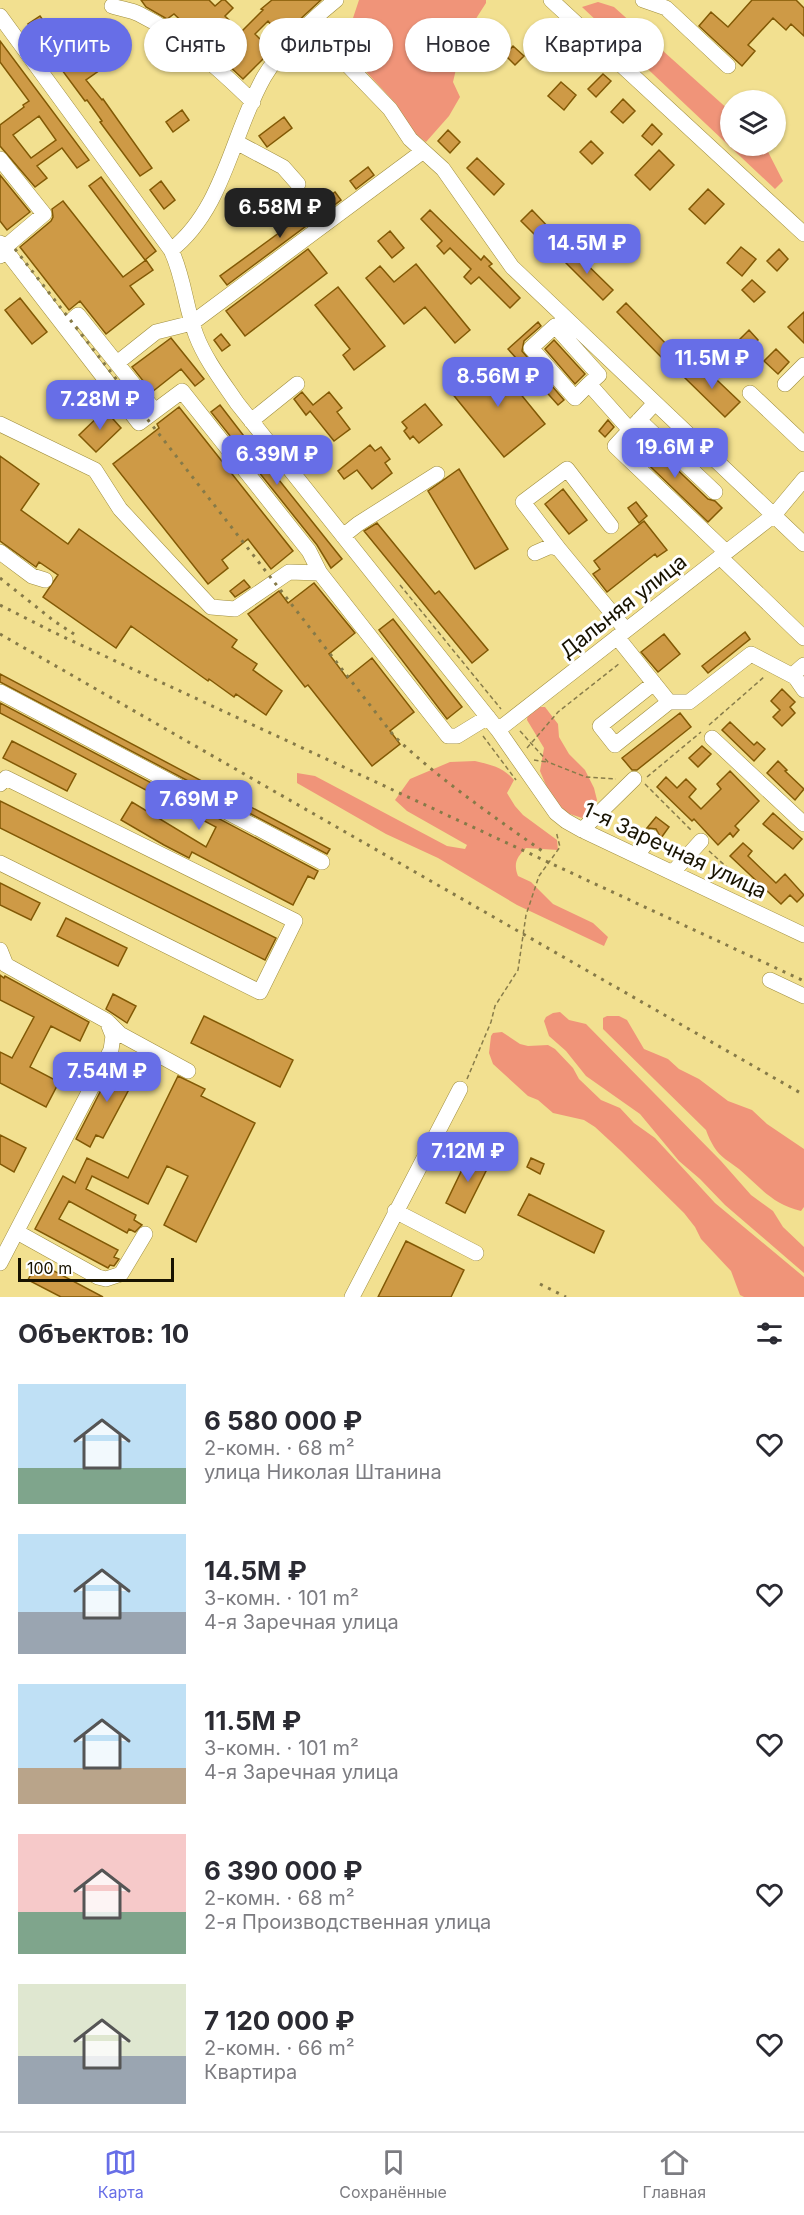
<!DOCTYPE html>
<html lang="ru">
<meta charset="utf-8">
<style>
:root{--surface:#fff;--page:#f2f2f3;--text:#2b2b33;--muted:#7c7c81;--line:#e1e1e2;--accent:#676ee7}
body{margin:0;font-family:Inter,sans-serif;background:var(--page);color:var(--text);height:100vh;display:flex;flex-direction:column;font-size:22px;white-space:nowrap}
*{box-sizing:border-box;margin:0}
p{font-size:20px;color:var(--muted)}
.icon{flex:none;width:33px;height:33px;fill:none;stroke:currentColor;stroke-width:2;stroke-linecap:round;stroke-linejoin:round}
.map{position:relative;height:1297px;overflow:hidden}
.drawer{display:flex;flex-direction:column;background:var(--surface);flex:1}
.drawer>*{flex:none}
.top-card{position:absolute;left:18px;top:18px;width:768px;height:54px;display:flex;gap:12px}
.controls{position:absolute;left:720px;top:90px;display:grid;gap:12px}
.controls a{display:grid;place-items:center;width:66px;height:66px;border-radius:50%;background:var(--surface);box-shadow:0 2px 4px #0004;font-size:30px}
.scale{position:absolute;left:18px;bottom:15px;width:156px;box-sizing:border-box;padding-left:6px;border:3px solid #181300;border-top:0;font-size:16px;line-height:21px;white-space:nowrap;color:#181300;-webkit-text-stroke:4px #fff;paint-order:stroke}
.price{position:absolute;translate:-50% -51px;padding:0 14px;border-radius:12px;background:var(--accent);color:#fff;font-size:20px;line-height:39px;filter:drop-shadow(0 2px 3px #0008)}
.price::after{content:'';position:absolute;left:50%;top:36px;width:18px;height:14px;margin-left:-9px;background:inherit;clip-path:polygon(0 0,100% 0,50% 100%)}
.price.selected{background:#222;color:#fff}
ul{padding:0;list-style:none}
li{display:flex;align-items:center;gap:18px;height:150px;padding:0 18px}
li span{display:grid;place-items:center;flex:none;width:168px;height:120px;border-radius:0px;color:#555}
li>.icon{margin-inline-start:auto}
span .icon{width:72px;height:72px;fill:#fffc;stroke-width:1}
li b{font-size:26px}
h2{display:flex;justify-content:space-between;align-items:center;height:72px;padding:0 18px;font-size:26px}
.pill{padding:0 21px;border-radius:27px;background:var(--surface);box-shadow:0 2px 4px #0004;font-size:21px;line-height:54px}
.pill.selected{background:var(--accent);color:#fff}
.tab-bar{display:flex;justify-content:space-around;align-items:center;height:84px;border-top:2px solid var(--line);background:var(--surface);font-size:16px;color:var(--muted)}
.tab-bar a{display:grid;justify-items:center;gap:3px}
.tab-bar .selected{color:var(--accent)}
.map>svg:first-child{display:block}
</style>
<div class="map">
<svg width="804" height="1297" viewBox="0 0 804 1297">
<rect width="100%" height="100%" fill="#f2e090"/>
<path fill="#f09479" d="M359 0H486V3L463 39 453 82 460 97 449 116 426 142 411 131 396 104 347 51 348 33Z
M598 2 614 7 730 111V146H765L783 181 775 189 582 7Z
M536 707H545L558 724 559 737 569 754 585 770 594 788 597 800 593 812 582 818 567 813 551 797 540 771 544 748 527 720 528 712Z
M475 761C491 765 503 767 514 780L507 793 515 806 523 815 557 840 558 850 526 848C517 857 513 863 518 876L531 882 553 904 593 923 608 937 604 946 517 905 438 858 386 834 297 783V773L315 776 447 846 465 849 467 845 407 811 395 800 410 779 450 762Z
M560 1012 569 1020 586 1024 721 1161 751 1195 773 1211 783 1227 804 1247V1273L725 1205 700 1179 679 1161 640 1114 586 1076 566 1051 549 1036 544 1021 546 1017 553 1013Z
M607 1016H619L627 1020 644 1049 668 1059 679 1069 699 1079 728 1101 752 1110 767 1124 804 1149V1207L801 1211C772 1204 760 1187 739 1169 730 1162 720 1157 714 1147 711 1142 708 1136 706 1130L603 1029V1018Z
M502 1032 520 1044 528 1046 548 1045 555 1049 573 1068 579 1079 601 1100 620 1108 634 1123 655 1138 715 1203 804 1277V1297H744L740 1295 731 1271 701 1239 695 1227 684 1213 621 1151 595 1127 584 1120 553 1113 538 1100 528 1096 493 1064 489 1053 491 1036 493 1033Z"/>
<path fill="#ce9a46" stroke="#825905" stroke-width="1.5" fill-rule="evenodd" d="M141 0H209L215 6 222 0H225L233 8 225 16 241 32 263 10 261 9 272 0H321L281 37 268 21 255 34 264 43 265 57 243 79 174 14 167 19 146 7Z
M752 0H796L804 8V36L791 24 786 30 773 18 748 45 755 51 742 66 699 26 711 12 728 27Z
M40 16 53 34 41 43 28 24Z
M558 40 568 50 560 59 550 50Z
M0 41 89 160 77 168 62 148 37 166 47 178 35 187 0 146V125L24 107 23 105 29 101 0 62ZM39 116 56 140 31 158 13 135Z
M513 46 524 56 515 65 505 55Z
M83 48 100 70 86 80 102 100 103 99 152 168 140 176 100 122 102 121 87 100 85 101 53 58 64 49 71 58Z
M603 74 611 81 596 97 588 89Z
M561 82 576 95 564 110 548 96Z
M623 99 635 111 623 123 611 112Z
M182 110 189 120 173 132 166 122Z
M284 117 292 128 267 147 259 136Z
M652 124 662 134 652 145 642 136Z
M448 130 460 142 450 153 438 141Z
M591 141 603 153 592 164 580 152Z
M659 150 674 165 650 190 635 175Z
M477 158 504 184 494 195 467 168Z
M368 167 374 175 356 189 350 181Z
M0 175 30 212 7 230 0 221Z
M101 177 156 251 145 260 89 186Z
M161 181 175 200 164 209 150 190Z
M708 189 724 204 705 224 689 209Z
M335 192 341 200 227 285 220 276Z
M63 201 123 277 146 260 153 270 130 286 144 304 106 334 80 301 69 310 20 247 51 221 53 217 52 209Z
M430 210 481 260 484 256 492 264 489 266 520 298 510 308 479 277 471 284 464 277 471 269 450 248 444 254 437 246 442 241 421 219Z
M532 210 553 232 543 243 521 221Z
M390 231 404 248 392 258 378 241Z
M741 247 756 259 742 276 727 263Z
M308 249 327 273 245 336 226 311Z
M571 249 613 290 603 300 562 259Z
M779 249 788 259 777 271 767 261Z
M416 264 470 330 455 343 425 307 404 324 366 278 380 266 394 282Z
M752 280 765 292 754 302 742 290Z
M338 287 385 346 354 370 343 355 350 349 315 305Z
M20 298 47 332 32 344 5 310Z
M626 303 673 351 664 360 617 312Z
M804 312V343L788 327Z
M538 322 541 326 524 341 522 351 564 400 558 405 508 349Z
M749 330 758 340 744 354 735 344Z
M221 334 230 345 222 351 214 340Z
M171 338 204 379 195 386 181 369 152 392 132 367Z
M554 340 585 374 575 384 545 349Z
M776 349 789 362 778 374 764 361Z
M492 359 545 424 504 457 451 392Z
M699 363 740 402 725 417 685 378Z
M302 392 313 405 329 392 342 408 337 412 350 429 334 441 310 411 306 415 294 399Z
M425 404 442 425 419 443 413 436 410 439 404 431 407 428 402 422Z
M220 405 260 457 262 455 277 474 275 475 342 559 331 568 317 545 211 412Z
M179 407 293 551 271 569 248 539 222 560 228 568 208 584 113 464 159 428 157 424Z
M105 410 121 428 96 452 79 435Z
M608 420 614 427 605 437 599 431Z
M640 434 708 499 715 501 722 508 708 522 629 446Z
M370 445 375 451 381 447 390 459 385 463 392 473 372 489 357 470 344 479 338 471Z
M0 456 39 484 21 510 68 544 79 529 237 640 232 647 257 664 253 670 282 691 266 715 236 694 234 697 209 679 208 681 131 626 116 648 43 597 58 575 39 562 36 567 0 541Z
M459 469 508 549 475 569 428 491Z
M563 489 587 520 569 534 545 504Z
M636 502 647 516 639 523 628 508Z
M644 521 667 550 657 557 655 554 607 592 593 574 600 569 594 561Z
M377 523 435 594 439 591 488 650 472 663 364 531Z
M244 580 250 587 235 597 230 591Z
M314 583 355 633 329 654 347 678 372 658 414 712 390 731 400 744 372 766 308 685 305 687 248 614 279 591 288 603Z
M393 619 462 707 447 719 379 630Z
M745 632 750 639 708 673 702 666Z
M664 634 680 654 658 672 641 652Z
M0 674 330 849 327 854 0 682Z
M782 689 795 702 790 707 795 713 782 726 773 717 780 710 771 701Z
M0 703 318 871 314 879 308 876 293 905 192 852 189 858 164 845 121 820 132 802 206 847 216 827 0 713Z
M680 713 691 727 637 770H632L622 758Z
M730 722 754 745 757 742 765 749 754 761 722 730Z
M12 741 76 774 67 791 3 758Z
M702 746 711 754 698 767 689 758Z
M778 761 787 770 785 771 804 789 795 800 767 773Z
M730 771 759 801 735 826 739 830 733 837 730 833 718 845 694 819 692 821 657 787 666 777 677 788 686 779 696 789 689 797 701 809 721 789 717 784Z
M0 801 276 938 265 960 0 828Z
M773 813 802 839 793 849 763 824Z
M656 817 669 827 661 838 656 829 647 828Z
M743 843 752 851 748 856 776 883 785 874 804 895 797 902 790 895 781 904 730 856Z
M0 883 40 903 31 920 0 905Z
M66 918 127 948 118 966 57 936Z
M0 975 4 978 5 976 89 1022 80 1041 51 1026 37 1053 30 1067 59 1082 46 1107 0 1083V1052L12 1058 34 1017 0 1000Z
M113 994 136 1006 127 1023 106 1009Z
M204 1016 293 1060 280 1087 191 1043Z
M118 1057 133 1065 128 1076 134 1080 103 1138 96 1135 90 1147 76 1139Z
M178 1076 205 1089 201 1096 255 1123 196 1242 164 1225 188 1176 167 1166 148 1204 92 1176 86 1189 136 1215 134 1220 142 1225 135 1232 129 1229 127 1233 69 1201 59 1219 118 1250 114 1257 119 1259 114 1266 110 1265 108 1268 35 1229 63 1176 75 1183 87 1158 128 1178Z
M0 1135 26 1148 14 1172 0 1164Z
M470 1153 490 1163 465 1213 446 1203Z
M531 1158 544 1164 540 1174 527 1167Z
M529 1194 604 1231 594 1253 518 1215Z
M406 1241 464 1270 451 1297H378Z
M37 1262 103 1297H61L28 1280Z"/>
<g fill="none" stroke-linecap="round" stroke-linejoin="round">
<defs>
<path id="minor" d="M551 0 804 234
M643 0 666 8 728 66
M112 6C121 9 131 10 139 14 183 36 219 69 253 102
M0 16 171 250C184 277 185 306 196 335 205 359 222 381 237 403L498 730 556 813 566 821 582 830 804 935
M309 25 390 109 410 139 443 169 512 267 804 544
M236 142 283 167 298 184
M0 159 44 214 4 248 0 256
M0 243 139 423 182 391 309 551 320 573
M171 250C224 209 232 133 264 77 282 47 309 22 336 0
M65 326 78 315 155 411
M117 363 156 332 192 323 422 152
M589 384 599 375 555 326 531 348 575 398 589 384 630 430
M785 384 804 365
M750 393 804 444
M655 403 615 446 726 552
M639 420 715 492
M251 421 297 384
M0 424 95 470 120 509 211 607 235 609 289 572 320 573 448 736H457L488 717
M343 536 358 524 437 474
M559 549 523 502 567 469 611 526
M0 552 32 576 45 580
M535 553 551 546 559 549 626 630
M720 557 804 638
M617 637 669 702
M804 665 796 672 795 677 804 690
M654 683 600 726 615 745 669 702H689L751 654 795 677
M0 692 322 862
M498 730 774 515 804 479
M712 738 804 824
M0 784 6 778 295 921 260 992 0 863
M582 830 634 779
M637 855 651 837
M673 872 701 841
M0 950 6 965 107 1021 113 1036 111 1050 0 1263
M770 980 804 996
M109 1023 120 1034 188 1071
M395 1211 476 1253
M17 1232 98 1277 106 1279 121 1274 145 1234
M352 1297 460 1089"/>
</defs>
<use href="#minor" stroke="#9f8d3d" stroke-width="16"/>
<path stroke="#887c4a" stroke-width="1.5" stroke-dasharray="4.5 3" stroke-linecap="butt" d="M400 585 501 709
M709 725 764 677
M520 731 548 762 586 777 616 779
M483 736 516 780
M527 748 558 712 620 663
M534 760 547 762
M647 777 701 732
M645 784 692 831
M709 851 763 900
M467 1079 491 1022 495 1006 518 970 526 915 539 876 560 847 556 831"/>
<use href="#minor" stroke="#fff" stroke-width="15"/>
<path stroke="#867a48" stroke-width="3" stroke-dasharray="3 6" stroke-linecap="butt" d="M15 249 394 736C440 780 493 816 545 853
M0 578 54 621 77 636
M0 605 53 632 804 981
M0 634 804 1095
M540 1284 566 1297"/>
</g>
<g text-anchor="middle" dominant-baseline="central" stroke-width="6" stroke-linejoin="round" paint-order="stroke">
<g font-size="21" fill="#181300" stroke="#fff">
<text transform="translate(623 606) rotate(-38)">Дальняя улица</text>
<text transform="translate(675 850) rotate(25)">1-я Заречная улица</text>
</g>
</g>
</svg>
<div class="controls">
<a><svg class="icon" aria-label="layers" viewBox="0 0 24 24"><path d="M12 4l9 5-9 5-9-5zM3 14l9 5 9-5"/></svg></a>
</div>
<div class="scale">100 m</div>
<b class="price selected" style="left:280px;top:239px">6.58M ₽</b>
<b class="price" style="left:587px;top:275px">14.5M ₽</b>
<b class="price" style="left:712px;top:390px">11.5M ₽</b>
<b class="price" style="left:498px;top:408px">8.56M ₽</b>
<b class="price" style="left:100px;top:431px">7.28M ₽</b>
<b class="price" style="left:675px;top:479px">19.6M ₽</b>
<b class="price" style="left:277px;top:486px">6.39M ₽</b>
<b class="price" style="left:199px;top:831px">7.69M ₽</b>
<b class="price" style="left:107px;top:1103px">7.54M ₽</b>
<b class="price" style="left:468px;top:1183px">7.12M ₽</b>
<div class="top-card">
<a class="pill selected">Купить</a>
<a class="pill">Снять</a>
<a class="pill">Фильтры</a>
<a class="pill">Новое</a>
<a class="pill">Квартира</a>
</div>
</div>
<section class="drawer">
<h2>Объектов: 10<svg class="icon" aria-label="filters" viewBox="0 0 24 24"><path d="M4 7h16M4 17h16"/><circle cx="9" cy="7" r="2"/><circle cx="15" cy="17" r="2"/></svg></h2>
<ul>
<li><span style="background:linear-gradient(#bfe0f5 70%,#7fa58c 0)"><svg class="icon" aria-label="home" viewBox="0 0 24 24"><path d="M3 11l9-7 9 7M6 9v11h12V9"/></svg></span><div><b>6 580 000 ₽</b><p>2-комн. · 68 m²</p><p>улица Николая Штанина</p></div><svg class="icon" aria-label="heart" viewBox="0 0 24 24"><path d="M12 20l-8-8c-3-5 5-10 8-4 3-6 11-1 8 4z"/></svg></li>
<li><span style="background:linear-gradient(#bfe0f5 65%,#9aa5b1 0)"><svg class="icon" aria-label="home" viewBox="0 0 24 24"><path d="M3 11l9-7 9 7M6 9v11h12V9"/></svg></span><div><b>14.5M ₽</b><p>3-комн. · 101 m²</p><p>4-я Заречная улица</p></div><svg class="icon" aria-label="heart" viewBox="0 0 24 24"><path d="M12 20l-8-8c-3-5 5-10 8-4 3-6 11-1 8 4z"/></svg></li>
<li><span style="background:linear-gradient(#bfe0f5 70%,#b9a48a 0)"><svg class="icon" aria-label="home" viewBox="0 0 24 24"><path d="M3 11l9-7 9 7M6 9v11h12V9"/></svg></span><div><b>11.5M ₽</b><p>3-комн. · 101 m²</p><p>4-я Заречная улица</p></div><svg class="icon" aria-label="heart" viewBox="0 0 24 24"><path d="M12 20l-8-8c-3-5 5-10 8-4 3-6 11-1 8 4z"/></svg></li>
<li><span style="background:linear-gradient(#f6c9c9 65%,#7fa58c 0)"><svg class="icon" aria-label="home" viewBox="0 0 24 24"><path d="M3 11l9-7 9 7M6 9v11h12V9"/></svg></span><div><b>6 390 000 ₽</b><p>2-комн. · 68 m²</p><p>2-я Производственная улица</p></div><svg class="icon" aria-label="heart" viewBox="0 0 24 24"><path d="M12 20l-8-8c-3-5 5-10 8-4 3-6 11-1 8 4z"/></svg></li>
<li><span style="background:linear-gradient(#dfe7d0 60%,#9aa5b1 0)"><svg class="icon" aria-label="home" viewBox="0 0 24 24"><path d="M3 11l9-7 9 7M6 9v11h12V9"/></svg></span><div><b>7 120 000 ₽</b><p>2-комн. · 66 m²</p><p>Квартира</p></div><svg class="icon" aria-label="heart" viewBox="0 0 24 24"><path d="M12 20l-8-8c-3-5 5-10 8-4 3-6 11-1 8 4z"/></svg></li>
</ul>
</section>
<nav class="tab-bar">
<a class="selected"><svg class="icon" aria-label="map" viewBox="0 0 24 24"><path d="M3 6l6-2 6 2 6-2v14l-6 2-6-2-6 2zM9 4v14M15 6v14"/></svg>Карта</a>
<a><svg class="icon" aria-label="saved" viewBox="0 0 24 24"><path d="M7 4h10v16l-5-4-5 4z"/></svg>Сохранённые</a>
<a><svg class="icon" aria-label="home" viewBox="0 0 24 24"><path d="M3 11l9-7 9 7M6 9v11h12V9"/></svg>Главная</a>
</nav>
